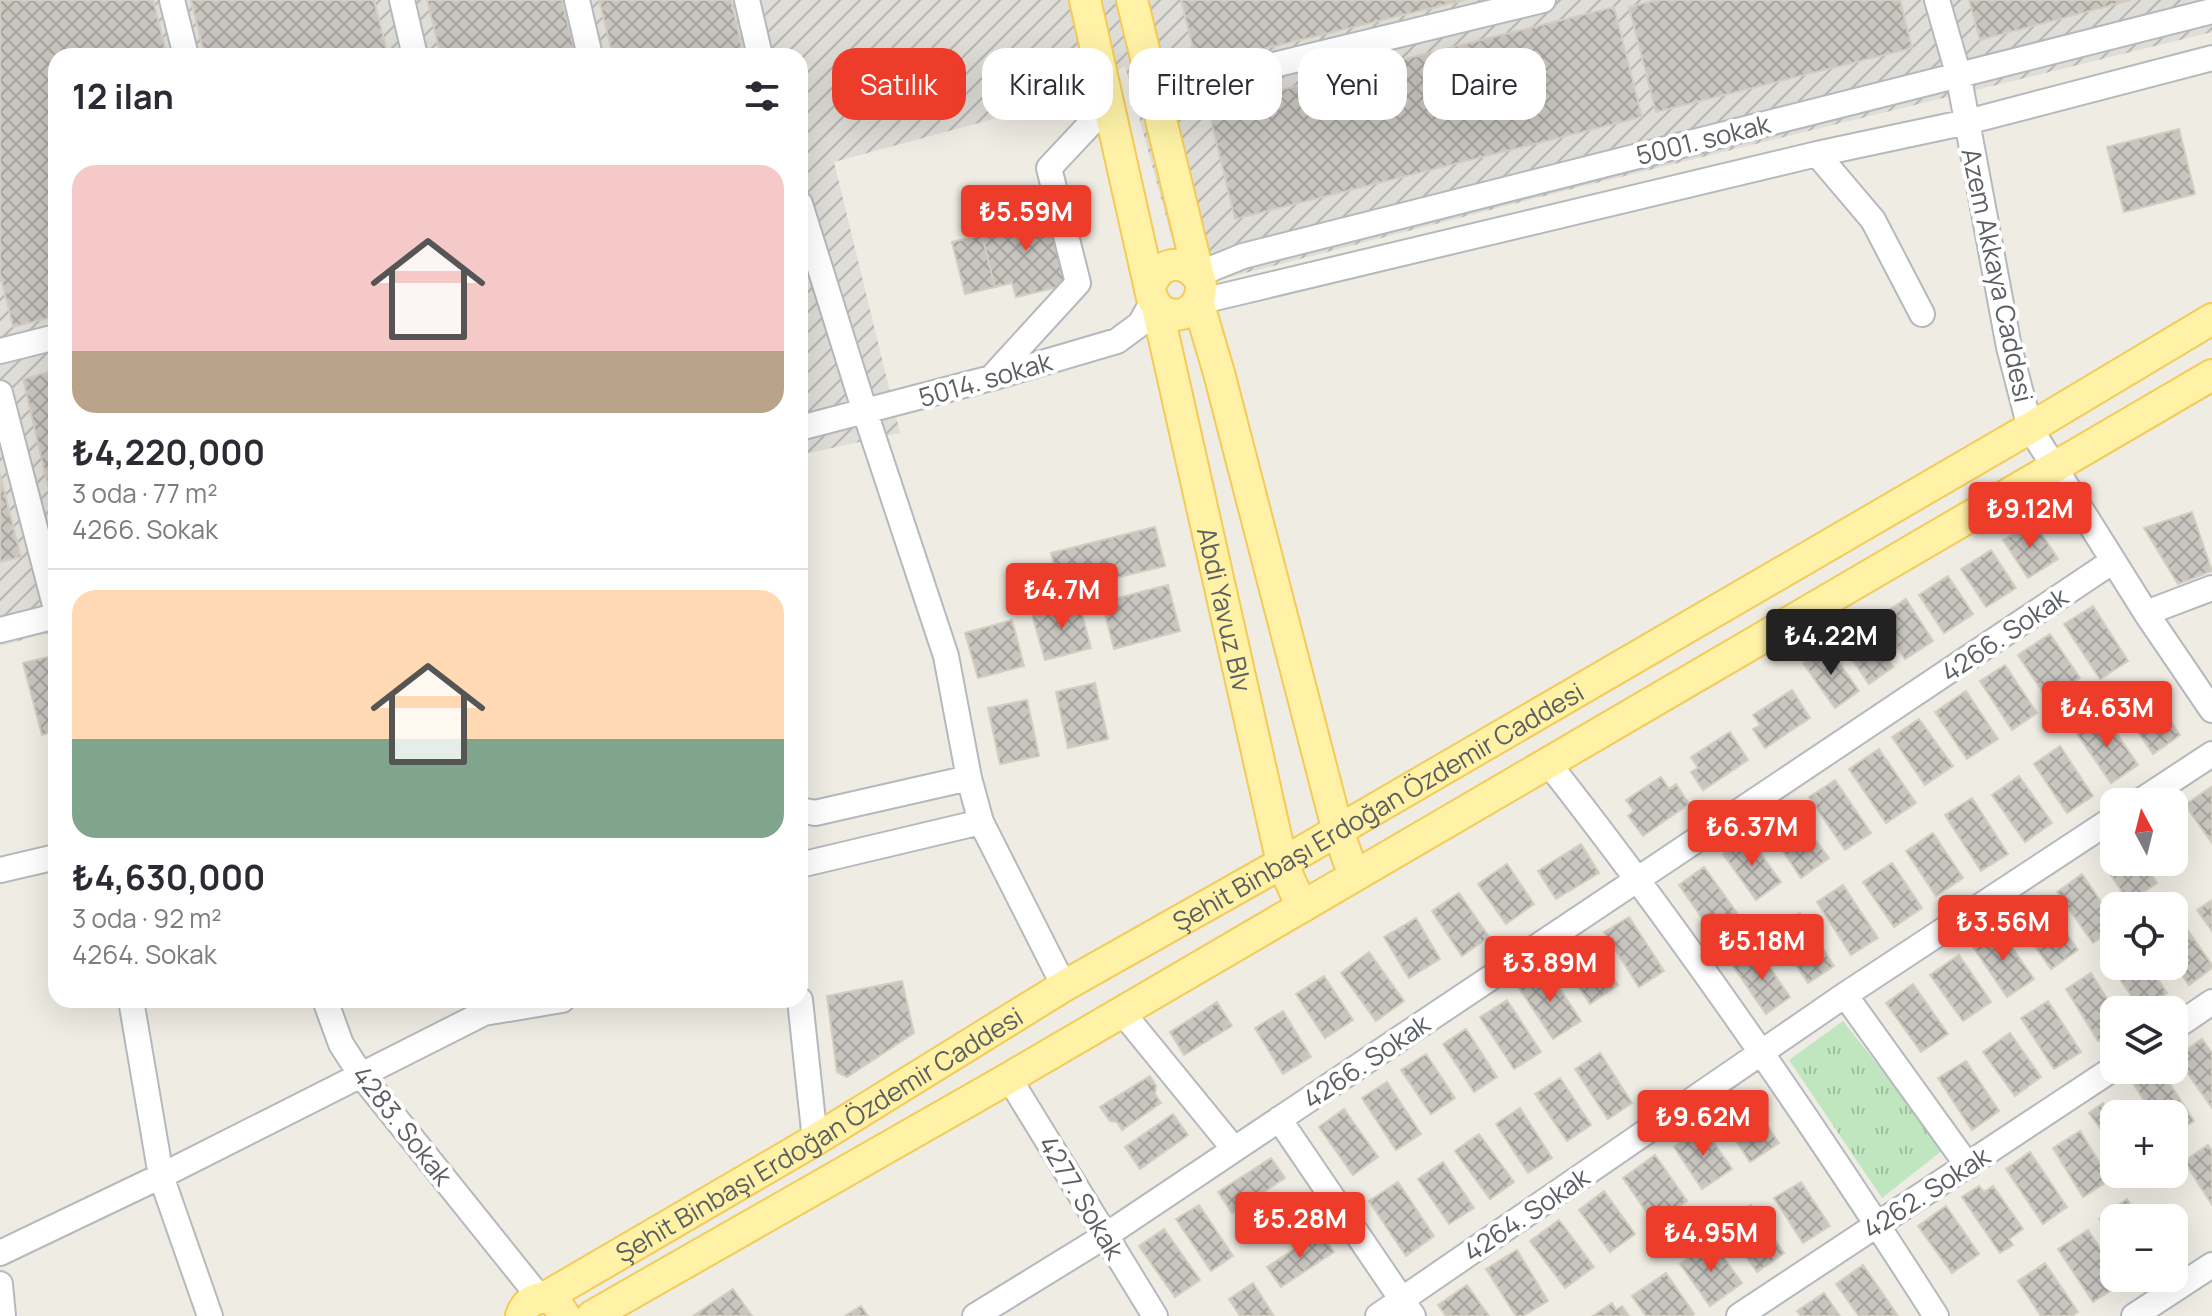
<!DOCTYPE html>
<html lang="tr">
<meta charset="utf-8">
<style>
:root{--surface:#fff;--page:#f7f7f7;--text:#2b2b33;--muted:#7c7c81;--line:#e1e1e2;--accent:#ed3d2a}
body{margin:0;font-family:Manrope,sans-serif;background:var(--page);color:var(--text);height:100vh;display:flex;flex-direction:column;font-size:30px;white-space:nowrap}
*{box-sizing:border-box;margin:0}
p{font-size:26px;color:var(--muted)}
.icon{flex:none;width:44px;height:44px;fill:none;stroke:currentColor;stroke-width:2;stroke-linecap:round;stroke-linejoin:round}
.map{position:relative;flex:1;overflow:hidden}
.drawer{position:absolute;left:48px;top:48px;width:760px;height:960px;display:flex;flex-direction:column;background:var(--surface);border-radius:24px;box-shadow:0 8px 32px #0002}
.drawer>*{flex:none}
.hud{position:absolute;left:832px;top:48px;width:760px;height:72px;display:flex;gap:16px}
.needle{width:52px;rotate:353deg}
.tools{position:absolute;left:2100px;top:788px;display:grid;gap:16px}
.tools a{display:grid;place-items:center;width:88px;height:88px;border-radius:16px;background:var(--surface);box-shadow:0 8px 32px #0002;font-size:40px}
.price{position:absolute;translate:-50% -68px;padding:0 18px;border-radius:8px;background:var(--accent);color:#fff;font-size:26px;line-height:52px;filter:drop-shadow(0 2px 4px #0008)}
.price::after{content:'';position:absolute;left:50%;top:48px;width:24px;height:18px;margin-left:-12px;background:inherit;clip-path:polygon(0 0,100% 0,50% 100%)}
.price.current{background:#222;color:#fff}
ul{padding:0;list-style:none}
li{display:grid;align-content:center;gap:16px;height:424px;padding:0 24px}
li+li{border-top:2px solid var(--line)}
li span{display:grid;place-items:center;height:248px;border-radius:24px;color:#555}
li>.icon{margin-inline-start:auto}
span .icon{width:144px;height:144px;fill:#fffc;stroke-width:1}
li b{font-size:34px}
h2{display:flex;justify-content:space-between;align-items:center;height:96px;padding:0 24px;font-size:34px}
.chip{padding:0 28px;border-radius:24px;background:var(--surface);box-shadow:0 8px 32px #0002;font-size:28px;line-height:72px}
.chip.current{background:var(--accent);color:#fff}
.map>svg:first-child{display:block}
</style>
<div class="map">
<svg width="2212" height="1316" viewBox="0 0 2212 1316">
<defs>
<pattern id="industrial-furrows" width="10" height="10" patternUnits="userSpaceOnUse" patternTransform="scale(2)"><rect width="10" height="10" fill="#dfddd7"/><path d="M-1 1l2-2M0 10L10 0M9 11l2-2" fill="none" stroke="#b8b6b2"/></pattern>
<pattern id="park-tufts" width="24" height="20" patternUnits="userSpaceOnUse" patternTransform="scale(2)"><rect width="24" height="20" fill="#bfe6bf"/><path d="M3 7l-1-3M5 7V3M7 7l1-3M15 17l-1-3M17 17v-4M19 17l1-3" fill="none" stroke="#9ebe9f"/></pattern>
<pattern id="building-cross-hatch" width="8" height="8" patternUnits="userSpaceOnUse" patternTransform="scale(2)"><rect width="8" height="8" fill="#c9c6c0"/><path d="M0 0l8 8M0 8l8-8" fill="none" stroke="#a6a4a0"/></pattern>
</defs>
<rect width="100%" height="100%" fill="#eeece3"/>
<path fill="url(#industrial-furrows)" d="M0 0H2212V32L1576 188 1218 280 1177 257 1125 66 1067 99 834 162 900 433 800 455V56H56V631L0 646Z"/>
<path fill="url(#park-tufts)" d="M1843 1021 1944 1149 1882 1198 1789 1060Z"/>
<path fill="url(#building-cross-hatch)" stroke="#d3cec1" stroke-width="2" d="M0 0H153L167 56H56V316L13 327 0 274Z
M191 0H374L388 56H205Z
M427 0H562L576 56H441Z
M599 0H731L744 56H613Z
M1181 0H1465L1197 65Z
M1657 0H1900L1912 48 1656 112 1629 7Z
M1969 0H2131L1980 40Z
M1614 7 1642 117 1235 219 1208 108Z
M2179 129 2195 194 2124 212 2107 147Z
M1048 206 1067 285 1016 297 1012 283 995 287 982 235 1000 231 997 218Z
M982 235 995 287 965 294 952 242Z
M56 370V520L23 379Z
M0 474 21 557 0 562Z
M2192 512 2212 571 2178 584 2144 528Z
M2033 521 2058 559 2028 578 2003 540Z
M1155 527 1165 566 1061 591 1051 553Z
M1991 550 2016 588 1986 607 1961 569Z
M1948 576 1973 614 1944 633 1919 595Z
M1168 585 1180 631 1114 649 1102 602Z
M1906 599 1933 641 1905 659 1878 617Z
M1079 603 1091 648 1045 660 1032 615Z
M2093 606 2128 661 2100 679 2064 624Z
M1012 620 1024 666 978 678 965 633Z
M1862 623 1893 667 1869 684 1838 639Z
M2050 634 2080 678 2048 700 2018 655Z
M1828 647 1859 691 1835 708 1803 663Z
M56 655V731L42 735 23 663Z
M2005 665 2037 713 2012 730 1980 681Z
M1095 683 1108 739 1068 748 1056 692Z
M2146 686 2180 735 2153 754 2120 705Z
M1792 690 1810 718 1765 748 1753 729 1760 725 1753 715Z
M1966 691 1998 739 1967 759 1935 712Z
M1027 700 1039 756 1000 764 988 708Z
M2104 715 2138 765 2111 783 2077 734Z
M1919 719 1953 766 1925 785 1892 737Z
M1730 732 1748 760 1703 790 1691 772 1698 768 1691 757Z
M2060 746 2093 796 2067 813 2034 764Z
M1879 749 1916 803 1886 823 1849 769Z
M2019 776 2052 823 2025 842 1992 795Z
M1661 777 1669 789 1676 784 1689 804 1643 836 1628 816 1634 811 1626 800Z
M1835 780 1871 833 1845 850 1809 797Z
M2211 787 2212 789V843L2185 805Z
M1972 798 2008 854 1981 871 1945 815Z
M1792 809 1829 858 1801 878 1766 826Z
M1933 833 1963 878 1936 896 1906 851Z
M1748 836 1781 882 1756 900 1723 854Z
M1581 844 1599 873 1556 899 1538 871Z
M2114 854V862H2143L2157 883 2129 902 2102 862Z
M1892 863 1922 908 1894 927 1863 882Z
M1507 864 1534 904 1506 924 1478 884Z
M1704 867 1737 913 1711 931 1679 885Z
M2082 874 2114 921V929L2093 943 2057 892Z
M1843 885 1878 938 1851 955 1817 902Z
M1459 893 1489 937 1462 956 1432 911Z
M2042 898 2078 950 2051 969 2015 918Z
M2212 900V931L2197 910Z
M1800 913 1834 966 1808 983 1773 930Z
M1629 917 1664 971 1639 987 1604 932Z
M1416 918 1440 959 1409 978 1384 937Z
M2180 919 2212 965V968L2189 985 2174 964V924Z
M1999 929 2034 979 2007 997 1973 947Z
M1590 942 1618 985 1590 1004 1561 960Z
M1757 949 1790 997 1766 1014 1733 966Z
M1369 952 1404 1001 1376 1021 1341 973Z
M1959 955 1991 1002 1963 1021 1930 975Z
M2114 955V966H2149L2167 993 2141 1010 2107 960Z
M1547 969 1581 1021 1553 1039 1519 988Z
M2091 973 2114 1010V1031L2098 1041 2066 989Z
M1324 976 1353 1020 1325 1038 1296 994Z
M902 981 914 1033 847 1077 837 1072 827 996Z
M1913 984 1948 1034 1921 1052 1886 1003Z
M1507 1000 1541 1052 1514 1069 1480 1017Z
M2048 1001 2081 1052 2054 1069 2021 1018Z
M1217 1002 1232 1026 1184 1055 1170 1032Z
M1283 1011 1311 1057 1283 1074 1255 1028Z
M1466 1029 1497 1077 1474 1092 1443 1044Z
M2010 1033 2041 1077 2015 1096 1983 1052Z
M2202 1039 2212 1053V1108L2176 1057Z
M1600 1053 1632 1103 1608 1119 1575 1069Z
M1426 1054 1455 1098 1431 1114 1401 1070Z
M1966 1061 1999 1111 1972 1130 1938 1078Z
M2154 1070H2161L2194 1121 2174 1134V1114H2153L2133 1083Z
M1150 1076 1156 1086 1155 1094 1161 1103 1122 1130 1117 1122 1110 1121 1100 1107Z
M1560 1078 1591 1125 1567 1141 1535 1094Z
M1387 1082 1421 1134 1396 1150 1362 1098Z
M1748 1097 1779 1143 1750 1162 1720 1116Z
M2120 1101 2129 1114H2114V1148L2089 1113 2103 1103 2108 1109Z
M1520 1108 1552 1158 1528 1173 1496 1124Z
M1344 1109 1378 1157 1353 1175 1319 1127Z
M1173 1114 1188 1135 1140 1169 1125 1147Z
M1703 1127 1732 1169 1702 1189 1674 1147Z
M2080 1131 2110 1180 2083 1197 2053 1148Z
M1479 1134 1514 1182 1490 1199 1455 1151Z
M2208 1145 2212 1151V1205L2184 1161Z
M2030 1152 2067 1207 2043 1224 2006 1169Z
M1655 1155 1687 1201 1654 1223 1623 1178Z
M1271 1158 1285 1178 1232 1213 1218 1192Z
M1443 1162 1474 1208 1449 1224 1418 1179Z
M1398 1182 1434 1236 1406 1256 1369 1201Z
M1801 1182 1830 1226 1803 1243 1774 1198Z
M1979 1186 1984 1192 1993 1186 2023 1229 2009 1239 2013 1245 2000 1253 1962 1197Z
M1604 1191 1635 1234 1610 1252 1579 1210Z
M2127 1199 2140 1218H2114V1240L2099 1219Z
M1199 1205 1233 1256 1211 1271 1176 1219Z
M1751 1205 1784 1253 1757 1272 1723 1223Z
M1946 1206 1979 1254 1952 1273 1918 1226Z
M1559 1220 1594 1267 1565 1288 1530 1241Z
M1164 1229 1200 1280 1175 1297 1139 1246Z
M2088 1230 2114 1269V1278H2120L2123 1283 2093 1302 2058 1249Z
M1320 1232 1334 1252 1281 1287 1267 1267Z
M1712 1241 1742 1283 1710 1306 1680 1264Z
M1517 1250 1548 1301 1523 1316H1516L1486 1269Z
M2045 1263 2078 1312 2072 1316H2041L2018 1281Z
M1863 1265 1898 1316H1859L1836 1284Z
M1666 1273 1694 1314 1692 1316H1646L1632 1296Z
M1253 1283 1274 1316H1240L1229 1299Z
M1467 1285 1489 1316H1446L1438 1305Z
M733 1289 752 1316H693Z
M1824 1293 1840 1316H1801L1797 1311Z
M1612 1303 1616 1310 1622 1306 1629 1316H1593Z
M861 1306 868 1316H845Z"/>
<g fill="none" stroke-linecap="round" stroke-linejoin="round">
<defs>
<path id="minor" d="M172 0 186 56
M402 0 415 56
M577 0 590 56
M747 0 760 56
M1937 0 1958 73 2009 347 2030 428 2146 613 2212 710
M1153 94 1543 0
M1817 154 1873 220 1922 314
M800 204 865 412 946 656 969 778 981 822 1064 986
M1196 275 1243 256 2212 11
M1198 302 1817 154 1967 122 2212 58
M0 351 56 337
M993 376 1078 283 1049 168 1109 104
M0 393 56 609
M800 428 991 378 1117 341 1140 324 1153 301
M2146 613 2212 588
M0 630 56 616
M1549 764C1688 941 1815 1126 1936 1316
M2139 802 2212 754
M800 810 815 813 969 778
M800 865 981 822
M0 870 56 857
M1845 995 1968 1166
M131 1000 161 1176 210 1316
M325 1000 341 1044 361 1075 540 1298
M800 1000 815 1140
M1122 1012 1234 1149
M2174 1028 2212 1002
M1009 1078 1155 1316
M1279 1119 1413 1316
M0 1253 161 1176 484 1013 562 1000
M0 1284 3 1316
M975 1316 1105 1236 2113 561
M1378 1316 1845 995 2114 818
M1739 1316 2114 1068
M2134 1316 2212 1265"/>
<g id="major">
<path d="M1085 0 1150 289"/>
<path d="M1132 0 1201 285C1202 322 1155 326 1150 289 1155 265 1179 256 1196 275"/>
<path d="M1198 302 1219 373 1337 828 1354 876"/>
<path id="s1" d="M1157 307 1282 863 1302 907"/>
<path id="s2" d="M544 1298 815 1140 1064 986 1282 863 2030 428 2212 319"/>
<path d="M521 1316C526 1300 539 1295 554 1300L565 1316"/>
<path d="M592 1316 1009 1078 2212 375"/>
</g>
</defs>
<use href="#minor" stroke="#b5b9bd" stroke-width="28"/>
<use href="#major" stroke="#f4cb56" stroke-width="34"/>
<use href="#minor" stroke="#fff" stroke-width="24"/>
<use href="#major" stroke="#fff2a7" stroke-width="30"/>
</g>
<g text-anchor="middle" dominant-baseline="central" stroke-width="8" stroke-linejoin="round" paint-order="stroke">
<g font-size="26" fill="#5b5f64" stroke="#fff">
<text transform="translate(1703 139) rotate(-14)">5001. sokak</text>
<text transform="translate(1998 275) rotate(78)">Azem Akkaya Caddesi</text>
<text transform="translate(985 379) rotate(-16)">5014. sokak</text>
<text stroke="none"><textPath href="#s1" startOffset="310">Abdi Yavuz Blv</textPath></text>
<text transform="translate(2004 634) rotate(-34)">4266. Sokak</text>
<text stroke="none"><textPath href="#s2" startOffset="968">Şehit Binbaşı Erdoğan Özdemir Caddesi</textPath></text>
<text transform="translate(1366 1061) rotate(-34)">4266. Sokak</text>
<text transform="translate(403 1125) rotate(52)">4283. Sokak</text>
<text stroke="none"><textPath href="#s2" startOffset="320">Şehit Binbaşı Erdoğan Özdemir Caddesi</textPath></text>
<text transform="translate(1926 1192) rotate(-33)">4262. Sokak</text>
<text transform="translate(1082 1197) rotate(59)">4277. Sokak</text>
<text transform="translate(1526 1214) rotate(-34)">4264. Sokak</text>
</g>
</g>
</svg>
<div class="tools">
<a><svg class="needle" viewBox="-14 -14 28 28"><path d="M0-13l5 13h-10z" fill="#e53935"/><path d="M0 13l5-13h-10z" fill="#7c7c81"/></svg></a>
<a><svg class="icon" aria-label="locate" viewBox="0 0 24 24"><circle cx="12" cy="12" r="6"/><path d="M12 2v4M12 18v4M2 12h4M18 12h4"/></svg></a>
<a><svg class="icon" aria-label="layers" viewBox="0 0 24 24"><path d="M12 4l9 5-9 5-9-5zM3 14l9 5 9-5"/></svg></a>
<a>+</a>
<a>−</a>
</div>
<b class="price" style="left:1026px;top:253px">₺5.59M</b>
<b class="price" style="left:2030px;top:550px">₺9.12M</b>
<b class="price" style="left:1062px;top:631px">₺4.7M</b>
<b class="price current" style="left:1831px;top:677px">₺4.22M</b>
<b class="price" style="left:2107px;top:749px">₺4.63M</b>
<b class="price" style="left:1752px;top:868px">₺6.37M</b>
<b class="price" style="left:2003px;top:963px">₺3.56M</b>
<b class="price" style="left:1762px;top:982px">₺5.18M</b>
<b class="price" style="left:1550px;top:1004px">₺3.89M</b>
<b class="price" style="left:1703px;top:1158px">₺9.62M</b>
<b class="price" style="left:1300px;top:1260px">₺5.28M</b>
<b class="price" style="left:1711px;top:1274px">₺4.95M</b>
<div class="hud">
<a class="chip current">Satılık</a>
<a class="chip">Kiralık</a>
<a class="chip">Filtreler</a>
<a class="chip">Yeni</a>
<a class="chip">Daire</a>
</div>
<section class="drawer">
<h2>12 ilan<svg class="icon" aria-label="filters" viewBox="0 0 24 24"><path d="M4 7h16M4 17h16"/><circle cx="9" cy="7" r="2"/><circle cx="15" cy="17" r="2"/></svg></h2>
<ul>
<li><span style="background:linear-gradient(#f6c9c9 75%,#b9a48a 0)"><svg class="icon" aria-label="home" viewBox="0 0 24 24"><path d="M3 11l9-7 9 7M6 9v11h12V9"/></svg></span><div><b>₺4,220,000</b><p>3 oda · 77 m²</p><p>4266. Sokak</p></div></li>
<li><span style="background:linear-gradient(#ffd9b3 60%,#7fa58c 0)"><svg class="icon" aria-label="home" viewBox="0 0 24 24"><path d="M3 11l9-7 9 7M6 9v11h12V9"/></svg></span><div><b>₺4,630,000</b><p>3 oda · 92 m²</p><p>4264. Sokak</p></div></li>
</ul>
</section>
</div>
